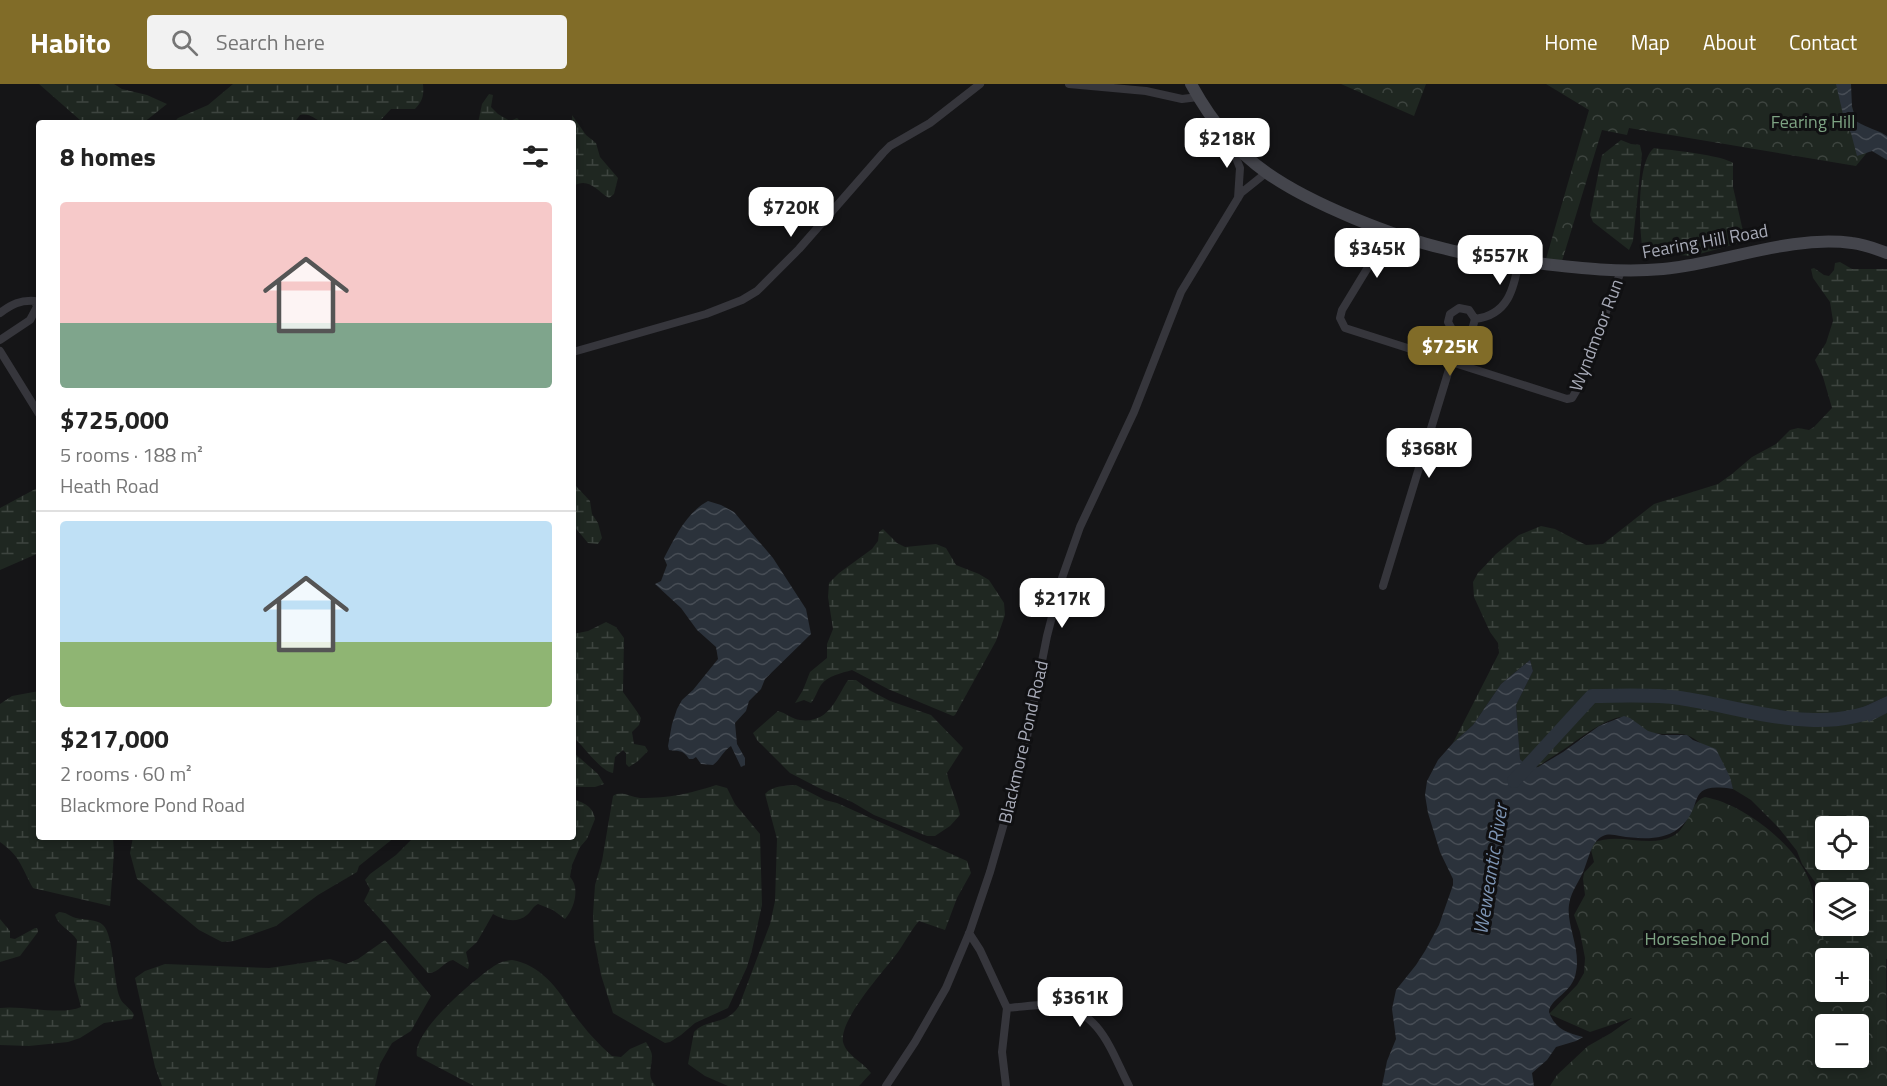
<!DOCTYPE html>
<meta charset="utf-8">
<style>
:root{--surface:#fff;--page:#f2f2f2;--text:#222;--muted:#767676;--line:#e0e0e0;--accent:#816c28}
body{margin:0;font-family:"Titillium Web",sans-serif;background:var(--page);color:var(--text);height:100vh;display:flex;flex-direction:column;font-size:22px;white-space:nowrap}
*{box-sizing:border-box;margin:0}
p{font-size:20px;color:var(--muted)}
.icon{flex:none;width:33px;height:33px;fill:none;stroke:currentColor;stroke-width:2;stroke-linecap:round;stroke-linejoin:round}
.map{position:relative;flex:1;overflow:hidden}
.side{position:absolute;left:36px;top:36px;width:540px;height:720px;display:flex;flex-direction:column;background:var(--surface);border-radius:6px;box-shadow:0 3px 9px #0003}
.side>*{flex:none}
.tools{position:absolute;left:1815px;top:732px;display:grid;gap:12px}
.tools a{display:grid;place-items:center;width:54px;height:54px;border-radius:6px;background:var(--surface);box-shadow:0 3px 9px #0003;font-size:30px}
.price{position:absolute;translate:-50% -51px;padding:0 14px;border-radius:12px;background:#fff;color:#222;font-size:20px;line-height:39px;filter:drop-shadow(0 2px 3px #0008)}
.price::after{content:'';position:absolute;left:50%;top:36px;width:18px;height:14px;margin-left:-9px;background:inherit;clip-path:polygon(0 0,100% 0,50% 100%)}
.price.active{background:var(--accent);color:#fff}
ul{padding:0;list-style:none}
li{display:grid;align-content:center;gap:12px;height:318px;padding:0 24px}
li+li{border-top:2px solid var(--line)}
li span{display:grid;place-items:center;height:186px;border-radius:6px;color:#555}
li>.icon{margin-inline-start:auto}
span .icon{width:108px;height:108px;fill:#fffc;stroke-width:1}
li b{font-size:26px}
h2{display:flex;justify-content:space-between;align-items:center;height:72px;padding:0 24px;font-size:26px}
header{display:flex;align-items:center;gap:36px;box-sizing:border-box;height:84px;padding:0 30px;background:var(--accent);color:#fff}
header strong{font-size:28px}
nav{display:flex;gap:33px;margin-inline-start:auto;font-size:21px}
.search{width:420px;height:54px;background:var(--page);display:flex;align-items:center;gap:15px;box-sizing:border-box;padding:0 21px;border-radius:6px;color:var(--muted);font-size:22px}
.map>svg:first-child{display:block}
</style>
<header>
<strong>Habito</strong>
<div class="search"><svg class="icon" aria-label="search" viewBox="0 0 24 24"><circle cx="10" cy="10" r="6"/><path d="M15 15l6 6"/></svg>Search here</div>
<nav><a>Home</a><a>Map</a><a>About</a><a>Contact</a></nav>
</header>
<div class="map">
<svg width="1887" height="1002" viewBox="0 0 1887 1002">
<defs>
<pattern id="wetland-marsh" width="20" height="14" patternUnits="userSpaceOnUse" patternTransform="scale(1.5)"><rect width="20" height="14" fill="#1f2721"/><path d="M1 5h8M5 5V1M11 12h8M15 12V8" fill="none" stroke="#3d443f"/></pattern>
<pattern id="park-crowns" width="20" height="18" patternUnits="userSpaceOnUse" patternTransform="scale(1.5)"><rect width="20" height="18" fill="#1f2721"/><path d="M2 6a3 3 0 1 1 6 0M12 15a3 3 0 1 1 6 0" fill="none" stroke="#3d443f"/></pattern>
<pattern id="water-waves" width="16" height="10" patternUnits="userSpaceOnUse" patternTransform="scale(1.5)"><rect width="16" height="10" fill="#2b323b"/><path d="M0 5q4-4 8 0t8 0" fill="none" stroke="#474d55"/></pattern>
</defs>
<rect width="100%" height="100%" fill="#151517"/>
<path fill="url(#wetland-marsh)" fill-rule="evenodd" d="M39 0H114L122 5 147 11 167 20 143 39H87L80 36Z
M233 0H423C424 11 423 17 415 25H391L378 39C367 39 331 42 323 38 313 35 311 29 300 31L294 39H173L178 34 208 21Z
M489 10 493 11 491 23 498 30 510 37 517 34 522 39H478L482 20Z
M572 31 586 51 596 59 600 73 618 94 614 110 609 114C596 106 589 93 573 102L574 73Z
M1621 56 1631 60 1640 61 1642 70 1633 157 1629 166 1593 138 1590 131 1602 71Z
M1654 64C1670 66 1722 71 1733 79V103L1743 147V157L1740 159 1692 172 1643 168C1639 147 1636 78 1654 64Z
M1840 178 1852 185H1887V612L1859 625 1876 633 1887 629V875L1818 863 1812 843 1819 827 1821 816 1815 798 1802 780 1797 767 1778 743 1751 716 1733 705C1729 687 1704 656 1686 651 1674 648 1661 652 1649 648 1636 644 1632 629 1616 634 1592 642 1571 662 1549 675 1542 679 1537 685 1529 685L1520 675 1516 621 1533 587 1530 576 1501 600 1473 641 1453 659 1499 569 1498 559 1490 548 1474 513 1473 498 1478 489 1496 470 1519 451 1541 442 1555 445 1586 461 1603 460 1654 420 1718 400 1732 390 1752 373 1776 360 1790 346 1798 344 1809 346 1814 343 1832 324 1823 293 1815 276 1826 259 1833 237 1830 218 1813 194 1811 185 1814 184 1824 191 1829 192 1834 186 1835 179ZM1826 742H1858V776H1826ZM1826 808H1858V842H1826Z
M573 378 575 381 576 402 590 417 592 430 598 439 602 454 598 460 588 459 573 441Z
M39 403V469L0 486V424Z
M883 445 897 459 905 463 936 460 946 464 956 481 979 490 989 496 1004 519 1005 531 996 557 955 631 953 632 888 605 852 586C842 589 827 592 821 601 817 607 816 613 811 619L804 616 795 619 803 606 810 588 827 574V560L833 545 828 513 829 499 839 489 872 465 878 457 879 448Z
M606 538 616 543 624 554 623 608C629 617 636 625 641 634L639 641 632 648 634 660 645 662 648 667 638 677 629 683 626 680V669L623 666 615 673 613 689C600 687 584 662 573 653V550L588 547Z
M848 596H856L871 607 890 617 931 631 963 664 947 689C950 704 957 716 960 731L950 742 935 752H927L874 731 852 718 819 704 790 689 757 656 753 649 778 627C786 629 792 635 800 636 829 640 836 614 848 596Z
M39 607V753H113L114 769 110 822 33 804C21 783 21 773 0 758V620L12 612Z
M573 668 598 690 604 700 595 703H573Z
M716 701 727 704 735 720 760 750 762 821 752 866 747 883 728 924 695 939 681 951 670 958 665 959 613 929 601 891 594 855 593 830 595 801 602 777 613 712C621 706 630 713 640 714 671 714 688 710 716 701Z
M796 701 825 716 837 719 967 777 971 789 957 814 945 846 919 837C911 846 905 858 898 868 885 886 839 935 843 958 846 971 863 978 871 989L859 1002H728L705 992 688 980 694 948C707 934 726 942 739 922L770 840 775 817 777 755 765 710C773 701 785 702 796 701Z
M573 715C584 719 593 722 595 735L587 755 580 763 572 781 570 793C580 803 575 824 565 835L553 826 538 820C532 823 532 827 527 831 516 840 504 836 493 830L477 858 466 868 469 881 468 885 453 876C443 878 438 890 428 889L364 817 370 805 365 796 370 790 396 771 414 753H573Z
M133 753H395L359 782 357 788 318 811 276 842 234 857 222 858 199 846 137 795 130 769Z
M59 828C66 828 69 832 76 834 84 836 97 835 103 841 114 851 113 897 120 914 123 921 131 924 134 931L132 935 104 939 80 954 68 958 29 962 0 961V924C24 921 61 932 81 923L74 897 77 856C71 846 58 842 55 831Z
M0 835 10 847V854L15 855 35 844H37L38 848 20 872 0 878Z
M385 856 431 912 411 947 392 959 380 980 375 1002H162L155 983 135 894 145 887 165 880 269 884 330 875 346 880 358 875Z
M512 876C539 880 558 904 571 926 582 942 597 959 612 972L621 973 630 965 646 958C648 962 652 967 652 972 652 984 646 992 656 1002H474L417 972C411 948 475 895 494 882 500 878 505 877 512 876Z"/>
<path fill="url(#park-crowns)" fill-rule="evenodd" d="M1341 0H1426L1414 32Z
M1546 0H1846L1858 44 1883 49 1856 82 1629 44 1627 51 1602 46 1562 177 1546 175 1589 26Z
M1705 713C1744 720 1802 764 1812 805 1816 820 1808 841 1820 853 1830 864 1872 865 1886 862L1887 1002H1550L1557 991 1588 962 1611 949 1632 934 1590 948 1549 930 1577 901 1584 889 1585 874 1580 848 1574 831 1585 811 1583 795 1584 789 1594 778 1591 766 1593 759C1618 747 1648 765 1673 752 1689 744 1690 717 1705 713ZM1826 874H1858V908H1826ZM1826 940H1858V974H1826Z"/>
<path fill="url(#water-waves)" d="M1836 0H1851L1852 23 1856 37C1867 44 1878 46 1887 52V76L1872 67 1857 72 1851 49 1845 39Z
M708 417 721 421 734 428 773 474 806 525 811 550 765 595 761 605 749 617 746 627 735 639 737 660 745 674V681L741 683 731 662C723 667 720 676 713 681L701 680 696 673 693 675H689C683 665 679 668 669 666L668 662 672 640 677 625 682 616 693 606 718 575 716 563 697 546 681 524 655 500 661 497 667 481 664 474C675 453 687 428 708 417Z
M1530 576 1533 587 1516 621 1520 675 1529 684 1538 683 1563 668 1599 642 1624 632 1630 634 1648 647 1662 651H1687L1693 656 1716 665 1730 693 1733 705C1682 697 1707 723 1678 745 1662 757 1639 755 1620 752 1614 751 1609 749 1603 752 1592 757 1589 773 1585 783 1581 796 1571 806 1569 821 1566 840 1581 865 1576 888 1573 909 1550 914 1549 928 1555 945 1567 949 1583 953L1576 957 1556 963 1547 976 1532 989 1534 1002H1382L1387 977 1396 955 1392 925 1396 906 1416 881 1425 867 1439 841 1453 801V795L1440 768 1428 729 1425 711 1427 697 1438 676 1453 659 1473 641 1501 600Z
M1887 612V629L1869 638 1859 625Z"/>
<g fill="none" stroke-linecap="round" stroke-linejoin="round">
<path stroke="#2b323b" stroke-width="14" d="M1514 697 1592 612C1621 612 1651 610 1680 614 1748 624 1821 654 1887 621"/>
<path stroke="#36363c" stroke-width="8" d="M1069 0 1146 7 1182 15 1198 13
M1231 61 1240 84 1238 114
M1390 147 1342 226 1340 234 1345 244 1567 315 1572 314 1578 304 1621 187
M0 229C12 220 20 216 35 217L37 223 30 236 0 256
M1475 235 1469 226 1459 224 1450 230 1448 238 1454 249 1466 250 1472 246 1475 235C1508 231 1514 205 1519 176
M0 267 39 330
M573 268 706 230 742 216 757 207 799 165 883 69 890 62 930 39 980 0
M1383 502 1451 279
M969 849 980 866 1007 924 1002 968 1006 1002
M1007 924C1022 923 1039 920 1054 921 1100 925 1111 967 1129 1002
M886 1002 915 958 946 904 970 847 990 788 1023 673 1047 552 1062 494 1080 443 1134 328 1181 208 1241 109 1266 89"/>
<path stroke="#44454c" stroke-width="12" d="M1191 0C1210 35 1234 66 1267 89 1311 120 1394 153 1446 165 1475 173 1507 175 1537 179 1579 184 1620 189 1663 185 1727 179 1788 151 1852 159 1864 160 1876 165 1887 169"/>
</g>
<g text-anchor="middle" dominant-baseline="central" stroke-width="6" stroke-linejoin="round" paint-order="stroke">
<g font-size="18" fill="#7da383" stroke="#101012">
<text x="1813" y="37">Fearing Hill</text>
<text x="1707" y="854">Horseshoe Pond</text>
</g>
<g font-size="18" fill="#a7aab7" stroke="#101012">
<text transform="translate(1705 157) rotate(-10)">Fearing Hill Road</text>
<text transform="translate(1596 251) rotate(-69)">Wyndmoor Run</text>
<text transform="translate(1023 658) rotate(-77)">Blackmore Pond Road</text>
</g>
<g font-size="20" font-style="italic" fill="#7d94b3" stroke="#101012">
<text transform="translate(1490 785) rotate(-81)">Weweantic River</text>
</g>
</g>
</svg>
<div class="tools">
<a><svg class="icon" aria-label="locate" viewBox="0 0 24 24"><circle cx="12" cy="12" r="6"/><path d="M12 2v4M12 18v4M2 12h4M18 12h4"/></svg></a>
<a><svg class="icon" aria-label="layers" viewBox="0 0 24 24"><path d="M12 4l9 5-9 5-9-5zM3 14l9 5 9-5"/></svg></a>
<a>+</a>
<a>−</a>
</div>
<b class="price" style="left:1227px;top:85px">$218K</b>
<b class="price" style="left:791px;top:154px">$720K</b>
<b class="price" style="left:1377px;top:195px">$345K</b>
<b class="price" style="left:1500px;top:202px">$557K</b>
<b class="price active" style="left:1450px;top:293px">$725K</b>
<b class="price" style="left:1429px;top:395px">$368K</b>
<b class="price" style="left:1062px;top:545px">$217K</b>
<b class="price" style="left:1080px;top:944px">$361K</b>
<section class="side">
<h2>8 homes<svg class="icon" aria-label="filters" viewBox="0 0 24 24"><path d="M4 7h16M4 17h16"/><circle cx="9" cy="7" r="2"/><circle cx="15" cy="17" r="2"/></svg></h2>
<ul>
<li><span style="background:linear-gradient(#f6c9c9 65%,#7fa58c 0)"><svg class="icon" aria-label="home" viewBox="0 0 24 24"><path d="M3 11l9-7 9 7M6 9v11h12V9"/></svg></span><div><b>$725,000</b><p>5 rooms · 188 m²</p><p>Heath Road</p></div></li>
<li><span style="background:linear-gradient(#bfe0f5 65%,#8fb573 0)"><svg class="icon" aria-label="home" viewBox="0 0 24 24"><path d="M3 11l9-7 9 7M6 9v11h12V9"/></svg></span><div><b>$217,000</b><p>2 rooms · 60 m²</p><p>Blackmore Pond Road</p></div></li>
</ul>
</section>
</div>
